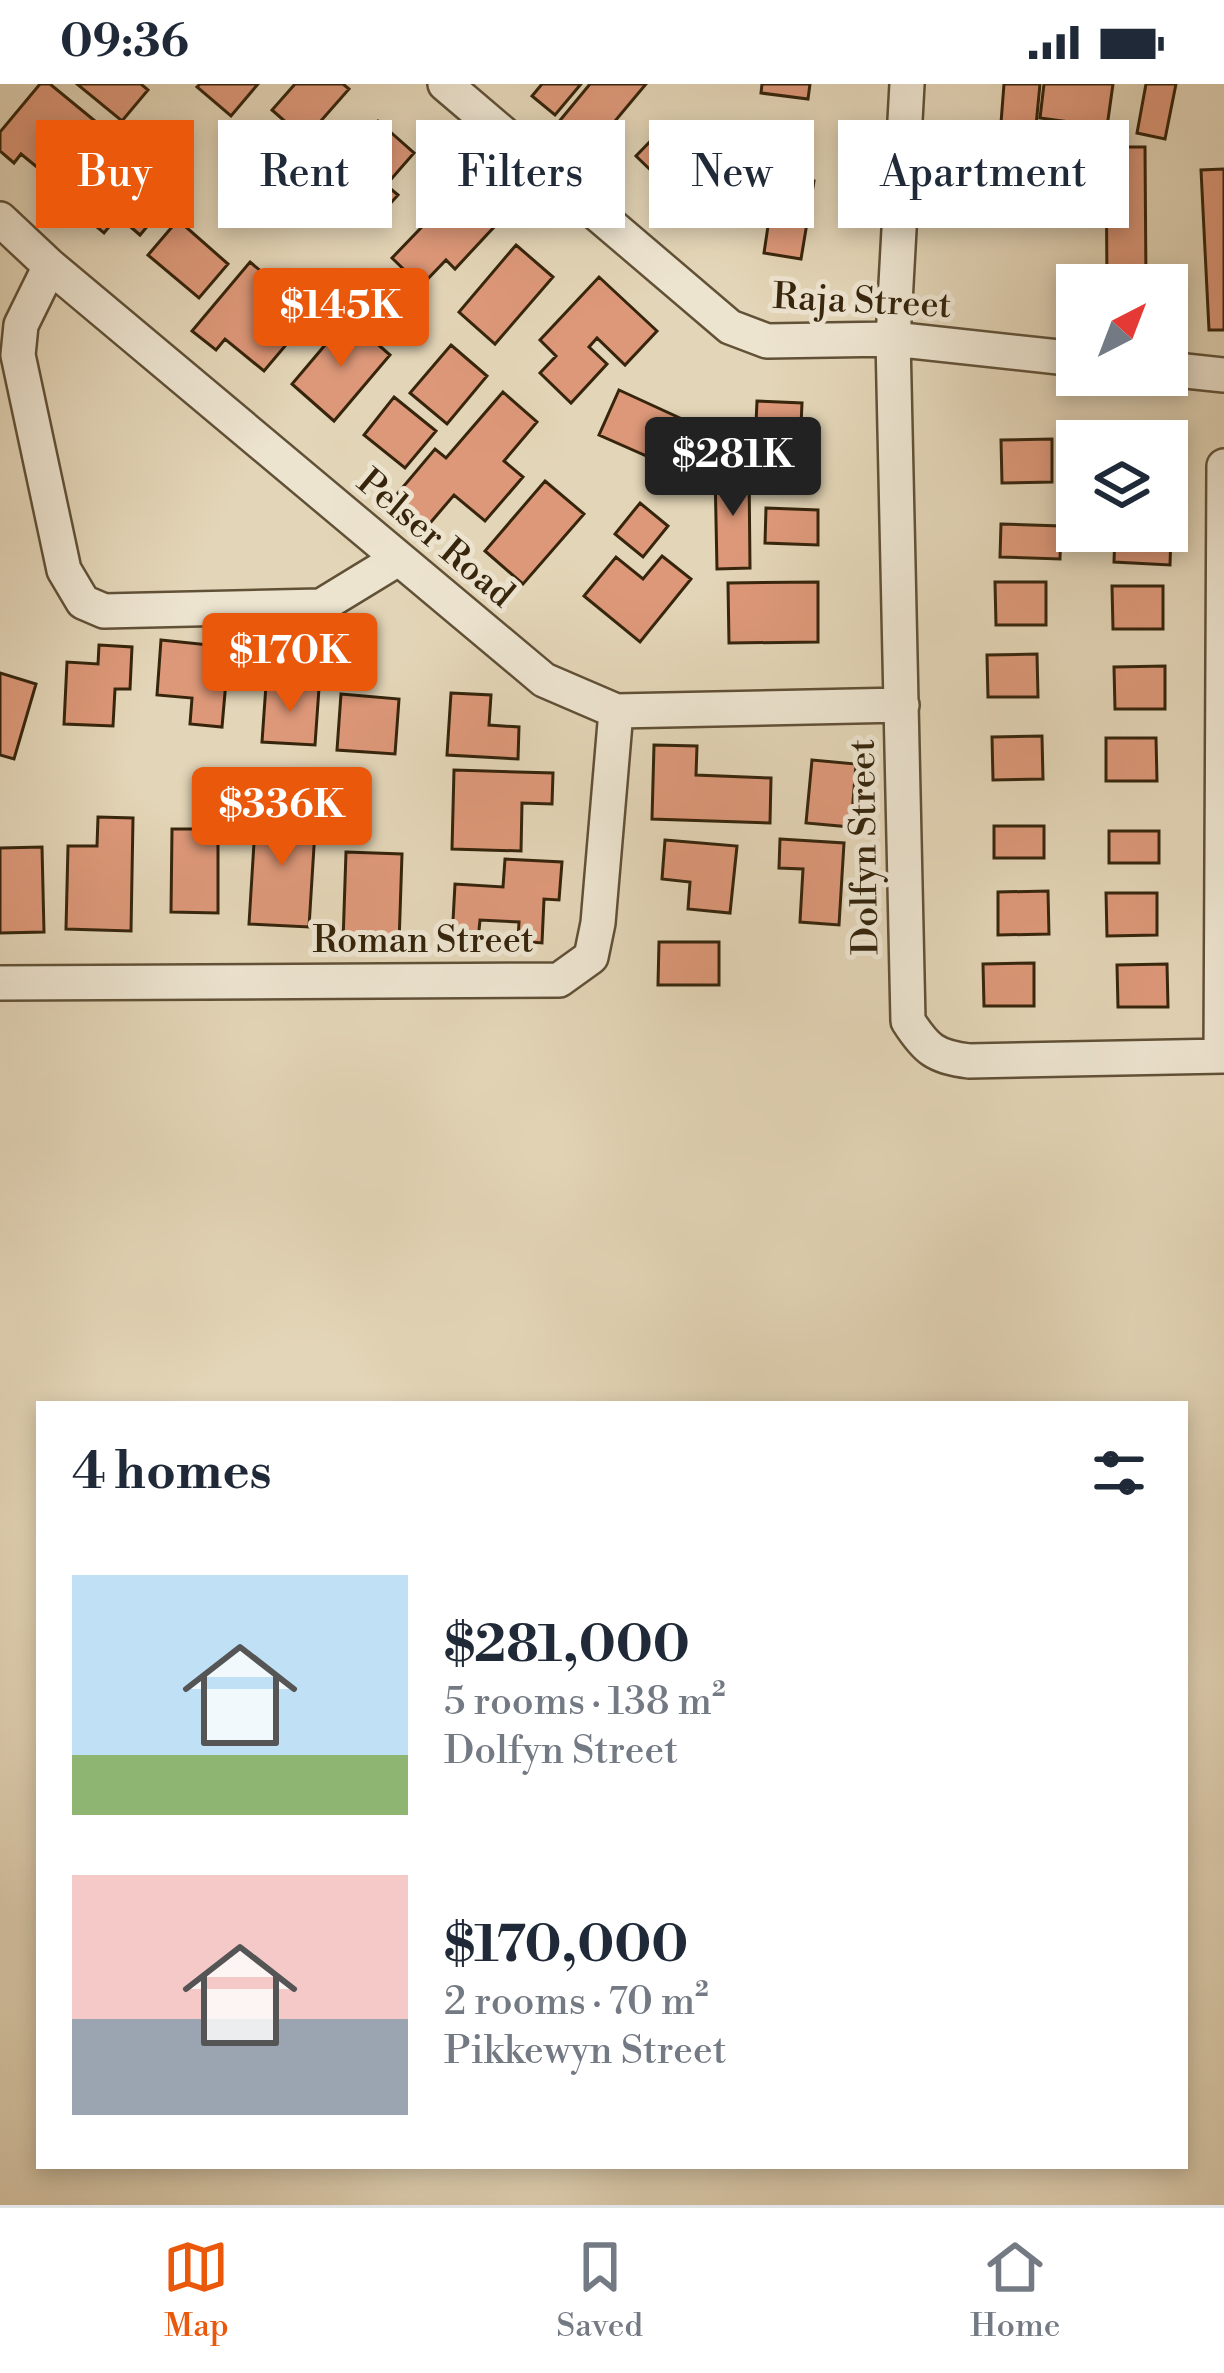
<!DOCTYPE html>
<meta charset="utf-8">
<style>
:root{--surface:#fff;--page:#f2f2f3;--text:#1f2937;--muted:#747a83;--line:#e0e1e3;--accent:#ea580c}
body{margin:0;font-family:"Libre Bodoni",serif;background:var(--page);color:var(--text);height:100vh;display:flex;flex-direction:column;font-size:45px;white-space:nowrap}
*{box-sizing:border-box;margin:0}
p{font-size:39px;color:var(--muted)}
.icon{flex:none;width:66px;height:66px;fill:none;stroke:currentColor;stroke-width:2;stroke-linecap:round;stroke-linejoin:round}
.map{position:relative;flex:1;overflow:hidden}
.side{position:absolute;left:36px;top:1317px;width:1152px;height:768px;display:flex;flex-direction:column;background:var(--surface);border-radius:0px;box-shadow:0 6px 18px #0003}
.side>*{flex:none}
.guide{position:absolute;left:36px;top:36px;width:1152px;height:108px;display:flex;gap:24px}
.needle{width:78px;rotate:42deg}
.fabs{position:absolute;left:1056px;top:180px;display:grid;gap:24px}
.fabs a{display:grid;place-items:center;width:132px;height:132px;border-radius:0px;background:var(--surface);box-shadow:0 6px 18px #0003;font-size:60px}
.price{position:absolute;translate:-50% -102px;padding:0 27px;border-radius:12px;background:var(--accent);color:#fff;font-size:39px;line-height:78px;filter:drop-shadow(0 3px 6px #0008)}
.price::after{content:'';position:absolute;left:50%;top:72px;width:36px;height:27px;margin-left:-18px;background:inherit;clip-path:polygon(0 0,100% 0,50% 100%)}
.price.on{background:#222;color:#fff}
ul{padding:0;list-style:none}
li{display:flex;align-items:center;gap:36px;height:300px;padding:0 36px}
li span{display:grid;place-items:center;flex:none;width:336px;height:240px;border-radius:0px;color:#555}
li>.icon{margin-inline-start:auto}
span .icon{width:144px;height:144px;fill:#fffc;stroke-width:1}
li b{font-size:51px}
h2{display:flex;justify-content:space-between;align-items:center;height:144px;padding:0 36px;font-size:51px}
.tag{padding:0 42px;border-radius:0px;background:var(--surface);box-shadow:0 6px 18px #0003;font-size:42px;line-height:108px}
.tag.on{background:var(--accent);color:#fff}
.status{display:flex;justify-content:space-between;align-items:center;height:84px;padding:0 60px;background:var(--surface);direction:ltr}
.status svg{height:33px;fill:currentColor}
.menu{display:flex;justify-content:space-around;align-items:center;height:168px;border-top:3px solid var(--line);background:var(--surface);font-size:33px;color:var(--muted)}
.menu a{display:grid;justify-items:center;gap:6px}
.menu .on{color:var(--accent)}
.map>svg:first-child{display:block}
</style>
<div class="status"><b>09:36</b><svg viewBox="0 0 49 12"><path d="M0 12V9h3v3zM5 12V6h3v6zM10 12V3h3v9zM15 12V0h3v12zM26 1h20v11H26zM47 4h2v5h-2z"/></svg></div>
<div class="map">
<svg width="1224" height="2121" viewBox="0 0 1224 2121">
<rect width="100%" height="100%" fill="#e3d5b7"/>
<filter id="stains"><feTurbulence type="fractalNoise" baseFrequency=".00167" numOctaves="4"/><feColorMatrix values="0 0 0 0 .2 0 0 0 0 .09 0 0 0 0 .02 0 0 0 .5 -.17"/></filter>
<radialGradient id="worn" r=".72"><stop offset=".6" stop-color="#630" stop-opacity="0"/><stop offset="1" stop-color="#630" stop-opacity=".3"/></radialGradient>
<path fill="#dd9879" stroke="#36250c" stroke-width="3" d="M40 0H50L95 37 49 93 21 70 14 79 0 67V48Z
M77 0H141L148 6 122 37Z
M200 0H258L231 32 197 3Z
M295 0H343L349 5 305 55 272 26Z
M542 0H581L555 31 532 12Z
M590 0H646L590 67 557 40Z
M762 0H810L808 15 761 9Z
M1004 0H1040L1036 42 1001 39Z
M1044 0H1113L1107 43 1040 34Z
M1146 0H1176L1165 55 1137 49Z
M378 37 414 69 386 101 398 111 380 131 332 89Z
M667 40 699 71 668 103 636 72Z
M1106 63H1145L1146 201H1107Z
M112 64 171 114 140 151 118 132 104 149 67 118Z
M735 77 767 82 766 89 814 97 801 175 764 169 771 122 729 115Z
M1224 85V246H1209L1201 86Z
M442 122 463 142 478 126 495 142 455 185 446 176 421 202 392 174Z
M178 136 228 180 199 214 148 171Z
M516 161 553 193 495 260 459 228Z
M250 178 312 230 264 287 225 255 216 266 192 247Z
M599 193 657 247 625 281 597 254 589 263 607 280 571 319 540 289 556 272 540 256Z
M348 234 390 271 334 337 292 300Z
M451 261 487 292 447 340 410 309Z
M619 306 695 341 676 385 599 351Z
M503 308 537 338 504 377 523 393 485 437 454 411 425 445 392 416 435 365 446 374Z
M394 313 436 347 405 384 364 351Z
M757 317 802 319 800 364 755 362Z
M1052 355V398L1002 399 1001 356Z
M715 386H749L750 484 717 485Z
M545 397 584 430 523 500 485 467Z
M640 419 668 442 643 473 615 450Z
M766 424 818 426V461L765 459Z
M1001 440 1061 442 1060 475 1000 473Z
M1115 447 1171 449 1170 481 1114 478Z
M662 472 691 495 640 558 584 512 616 473 643 495Z
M818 498V558L729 559 728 499Z
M995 498H1046V541H996Z
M1112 502H1163V545H1113Z
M161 556 229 563 222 643 190 640 192 614 157 611Z
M99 561 132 563 130 605H115L113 642 64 640 67 578 98 580Z
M1037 570 1038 613H988L987 571Z
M1165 582V625H1115L1114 583Z
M0 589 36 600 14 675 0 671Z
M266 601 319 604 315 661 262 658Z
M451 609 491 611 489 641 519 643 518 675 447 671Z
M341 610 399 615 395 670 337 666Z
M1042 652 1043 695 993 696 992 653Z
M1106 654H1156L1157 697H1106Z
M654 661 697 662 696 691 771 694 770 739 652 735Z
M812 676 856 680 851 743 806 739Z
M454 686 553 689 552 720 522 719 521 767 452 765Z
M256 726 316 730 309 843 249 840Z
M98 733 133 734 131 847 66 845 68 762H97Z
M994 742H1044V774H994Z
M172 745H218V829L171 828Z
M1109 747H1159V779H1109Z
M780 755 844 759 839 841 800 838 803 785 779 784Z
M665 756 737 762 730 829 688 825 690 798 662 795Z
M42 763 44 848 0 849V764Z
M346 768 402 770 399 860 343 858Z
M505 775 562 778 559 816 544 815 542 859 518 857 519 838 480 836 478 856 452 855 455 800 503 803Z
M1048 807 1049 850 998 851V808Z
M1106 809H1157V851L1107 852Z
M659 858H719V901H658Z
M1034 879V922H984L983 880Z
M1167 880 1168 923H1118L1117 881Z"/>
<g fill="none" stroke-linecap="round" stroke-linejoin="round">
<defs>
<path id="minor" d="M445 0 730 243 767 257 893 255 1077 275
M907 0 893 255 908 937C926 965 935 973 969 977L1224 972
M0 135 50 182 544 596 616 627 902 621
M50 182 21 241 18 271 64 486 83 518 104 527 321 522 398 475
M1167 285 1224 291
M0 899 559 896 591 873 598 839 616 627
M1221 972 1224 382"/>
</defs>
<use href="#minor" stroke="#615137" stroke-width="38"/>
<use href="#minor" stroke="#ede4d0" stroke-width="33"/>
</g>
<g text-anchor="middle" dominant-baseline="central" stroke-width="10" stroke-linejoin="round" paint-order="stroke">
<g font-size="36" fill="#36250c" stroke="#ede4d0">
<text transform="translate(862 218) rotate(3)">Raja Street</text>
<text transform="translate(435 455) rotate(40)">Pelser Road</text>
<text transform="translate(865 763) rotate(-91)">Dolfyn Street</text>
<text x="423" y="857">Roman Street</text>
</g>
</g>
<rect width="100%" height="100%" filter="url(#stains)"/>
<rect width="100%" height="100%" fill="url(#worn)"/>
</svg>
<div class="fabs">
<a><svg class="needle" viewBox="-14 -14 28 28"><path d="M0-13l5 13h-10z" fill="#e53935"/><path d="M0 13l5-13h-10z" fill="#747a83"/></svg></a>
<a><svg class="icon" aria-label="layers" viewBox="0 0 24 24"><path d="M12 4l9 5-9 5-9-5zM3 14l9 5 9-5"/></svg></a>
</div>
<b class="price" style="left:341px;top:286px">$145K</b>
<b class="price on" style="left:733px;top:435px">$281K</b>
<b class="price" style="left:290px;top:631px">$170K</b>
<b class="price" style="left:282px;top:785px">$336K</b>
<div class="guide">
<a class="tag on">Buy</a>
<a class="tag">Rent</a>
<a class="tag">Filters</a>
<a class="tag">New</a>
<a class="tag">Apartment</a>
</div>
<section class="side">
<h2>4 homes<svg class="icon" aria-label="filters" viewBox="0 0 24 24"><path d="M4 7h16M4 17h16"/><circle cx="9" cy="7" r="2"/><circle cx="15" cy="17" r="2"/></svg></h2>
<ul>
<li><span style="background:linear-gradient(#bfe0f5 75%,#8fb573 0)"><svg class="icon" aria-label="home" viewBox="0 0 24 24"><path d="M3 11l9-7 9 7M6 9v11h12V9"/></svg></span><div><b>$281,000</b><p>5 rooms · 138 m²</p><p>Dolfyn Street</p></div></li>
<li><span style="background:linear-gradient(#f6c9c9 60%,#9aa5b1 0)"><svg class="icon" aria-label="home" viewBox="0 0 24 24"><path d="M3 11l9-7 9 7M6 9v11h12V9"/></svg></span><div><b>$170,000</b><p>2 rooms · 70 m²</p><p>Pikkewyn Street</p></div></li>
</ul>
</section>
</div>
<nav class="menu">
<a class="on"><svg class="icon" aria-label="map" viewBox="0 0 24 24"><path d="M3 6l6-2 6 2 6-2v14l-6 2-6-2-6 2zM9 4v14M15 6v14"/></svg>Map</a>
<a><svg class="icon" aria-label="saved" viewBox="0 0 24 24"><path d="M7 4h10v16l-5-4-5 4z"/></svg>Saved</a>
<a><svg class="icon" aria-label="home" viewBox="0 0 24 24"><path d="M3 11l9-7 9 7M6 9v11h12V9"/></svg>Home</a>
</nav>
